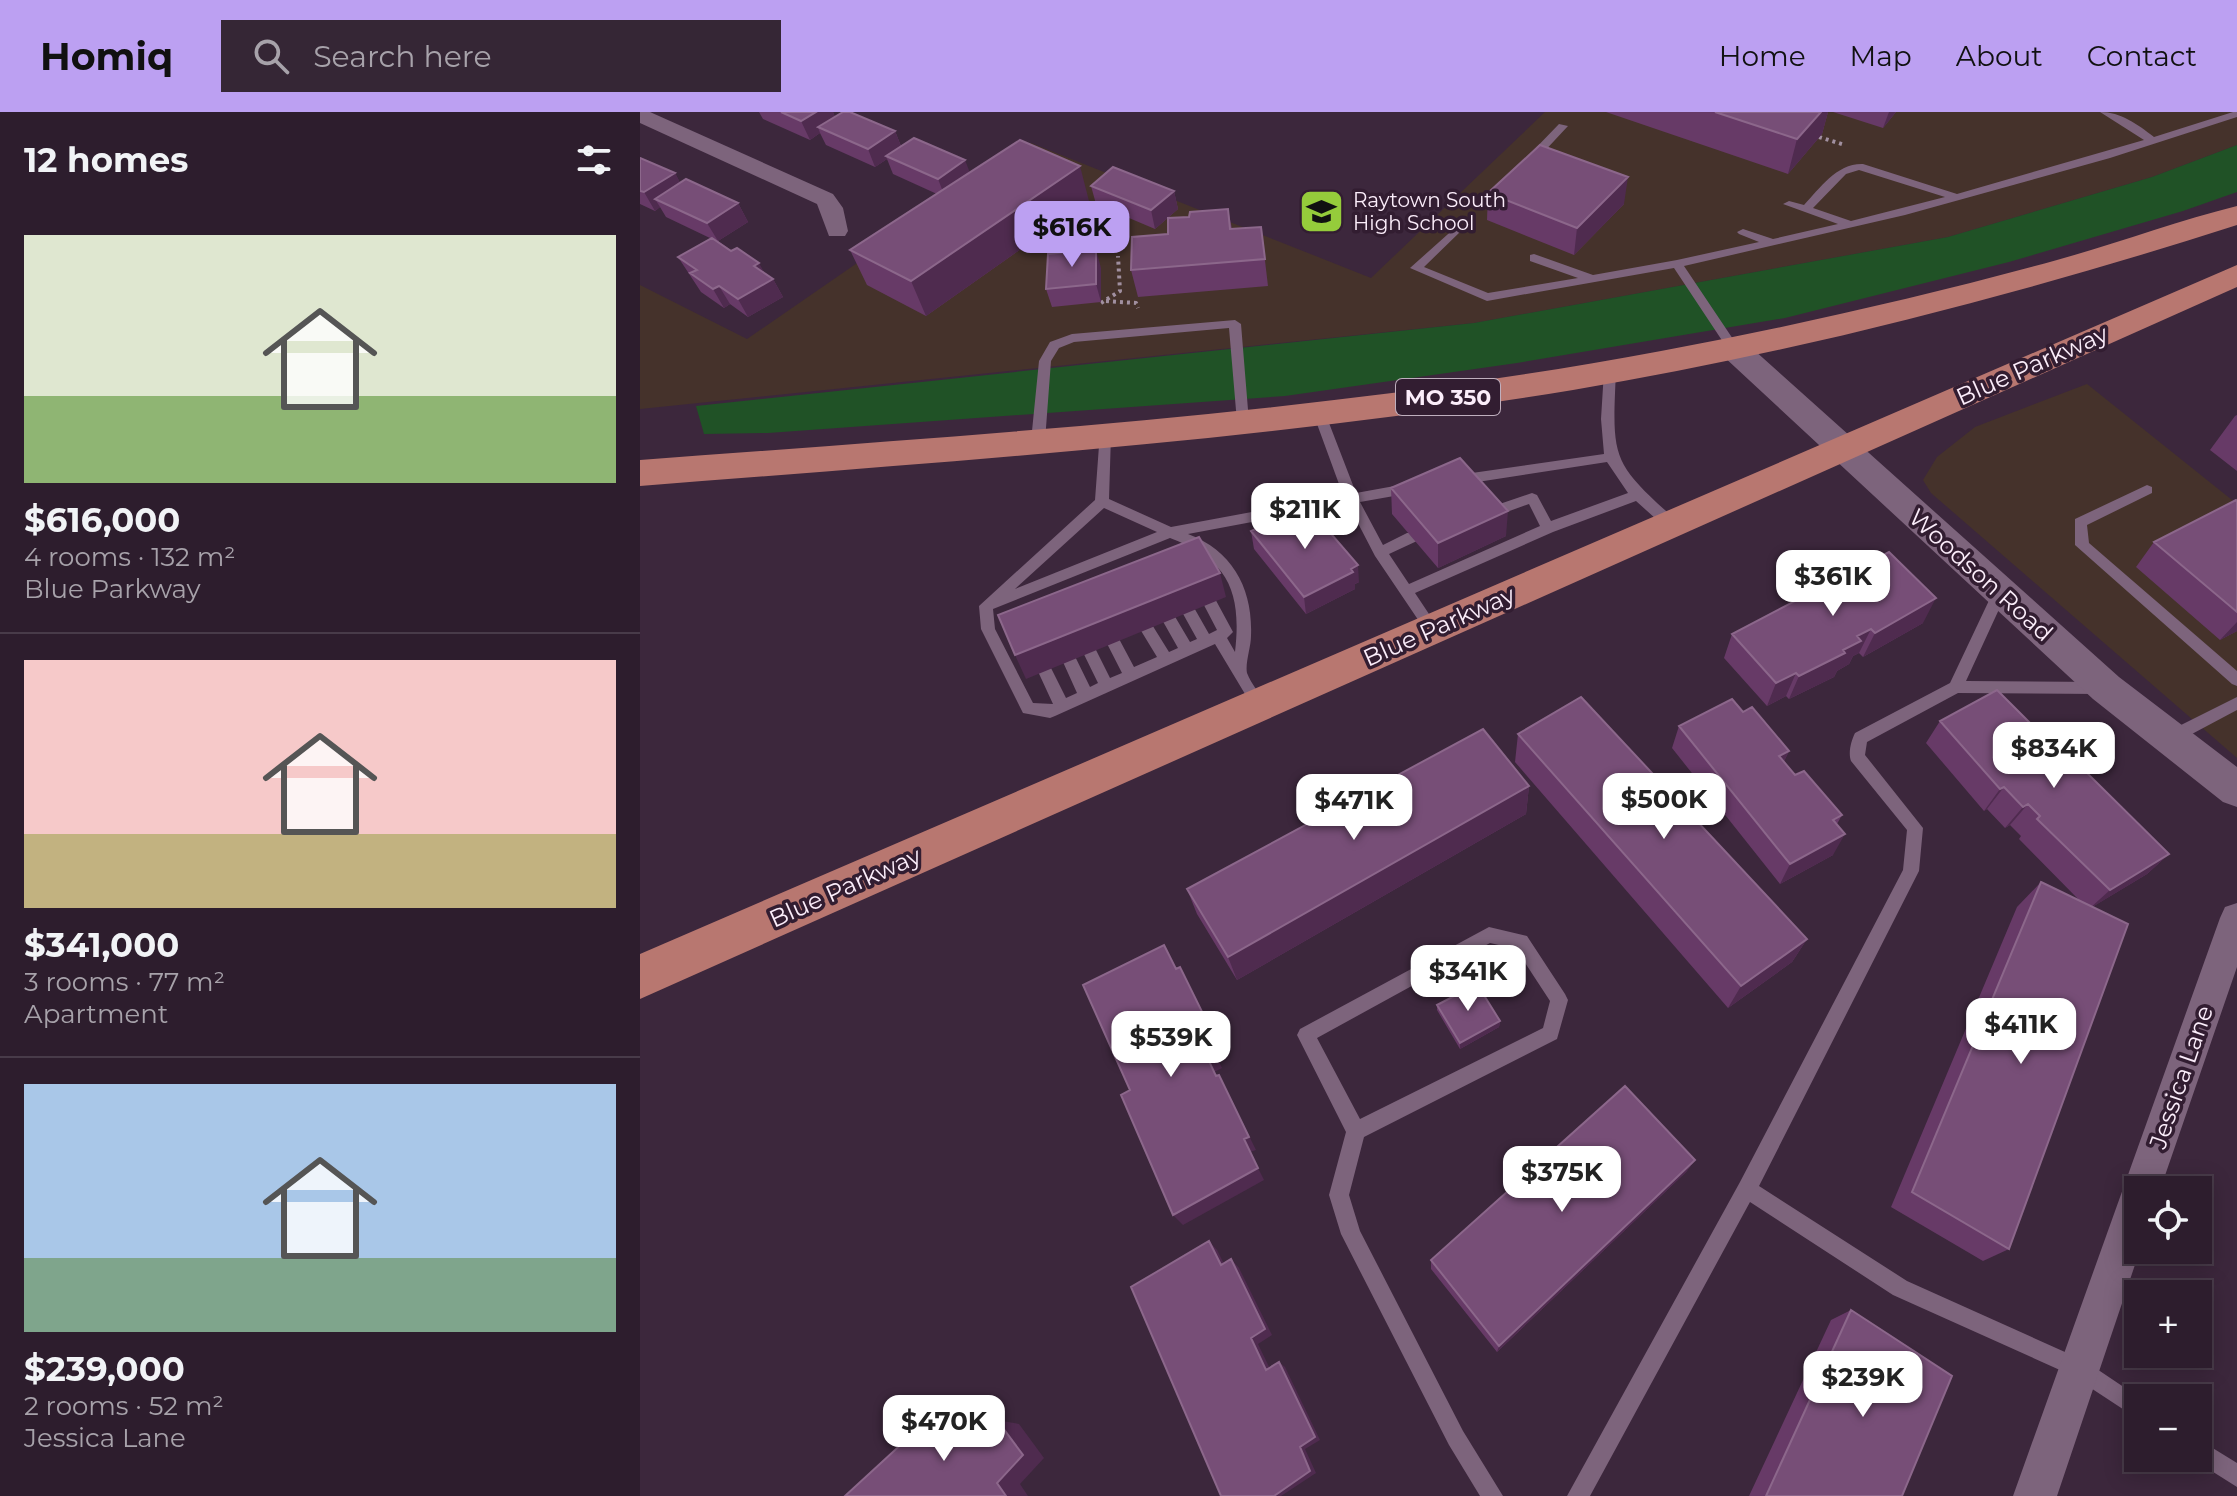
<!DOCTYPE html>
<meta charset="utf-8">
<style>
:root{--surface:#2d1d2d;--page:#352635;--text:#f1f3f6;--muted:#a7a2aa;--line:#483b49;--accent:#bca0f2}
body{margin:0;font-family:Montserrat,sans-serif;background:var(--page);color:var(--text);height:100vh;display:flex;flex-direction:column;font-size:30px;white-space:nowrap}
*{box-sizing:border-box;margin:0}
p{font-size:26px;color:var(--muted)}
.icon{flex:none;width:44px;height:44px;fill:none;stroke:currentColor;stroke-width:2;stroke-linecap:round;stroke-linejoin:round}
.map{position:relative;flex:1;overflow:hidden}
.details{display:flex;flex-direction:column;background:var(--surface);width:640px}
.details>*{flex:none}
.controls{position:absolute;left:1484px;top:1064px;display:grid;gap:16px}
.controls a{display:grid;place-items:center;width:88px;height:88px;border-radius:0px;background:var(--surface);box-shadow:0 4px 20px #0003,0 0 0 2px var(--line);font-size:40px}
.price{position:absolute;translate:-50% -68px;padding:0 18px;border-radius:16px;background:#fff;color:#222;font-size:26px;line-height:52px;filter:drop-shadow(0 2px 4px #0008)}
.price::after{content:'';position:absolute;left:50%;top:48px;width:24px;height:18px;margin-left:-12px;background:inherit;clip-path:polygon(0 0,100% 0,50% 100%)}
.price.selected{background:var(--accent);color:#111}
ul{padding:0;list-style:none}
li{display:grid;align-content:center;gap:16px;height:424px;padding:0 24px}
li+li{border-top:2px solid var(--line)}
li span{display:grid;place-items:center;height:248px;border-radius:0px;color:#555}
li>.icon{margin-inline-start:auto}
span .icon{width:144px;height:144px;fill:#fffc;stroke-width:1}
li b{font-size:34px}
h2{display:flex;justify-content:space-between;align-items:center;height:96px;padding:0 24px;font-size:34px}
header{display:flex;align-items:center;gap:48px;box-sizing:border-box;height:112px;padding:0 40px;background:var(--accent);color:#111}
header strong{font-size:38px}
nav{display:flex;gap:44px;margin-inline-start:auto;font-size:28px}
.search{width:560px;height:72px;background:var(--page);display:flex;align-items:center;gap:20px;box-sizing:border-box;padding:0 28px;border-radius:0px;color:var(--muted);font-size:30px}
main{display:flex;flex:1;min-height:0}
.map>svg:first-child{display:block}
</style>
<header>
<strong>Homiq</strong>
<div class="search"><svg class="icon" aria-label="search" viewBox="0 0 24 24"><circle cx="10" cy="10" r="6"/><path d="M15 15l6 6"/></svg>Search here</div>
<nav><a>Home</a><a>Map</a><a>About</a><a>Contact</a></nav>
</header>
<main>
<section class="details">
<h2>12 homes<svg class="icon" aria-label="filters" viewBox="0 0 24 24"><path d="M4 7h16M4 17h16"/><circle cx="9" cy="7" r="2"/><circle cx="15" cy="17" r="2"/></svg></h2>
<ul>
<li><span style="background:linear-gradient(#dfe7d0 65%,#8fb573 0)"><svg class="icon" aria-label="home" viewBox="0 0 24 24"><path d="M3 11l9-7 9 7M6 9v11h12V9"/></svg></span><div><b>$616,000</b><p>4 rooms · 132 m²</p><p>Blue Parkway</p></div></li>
<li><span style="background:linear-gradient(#f6c9c9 70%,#c2b280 0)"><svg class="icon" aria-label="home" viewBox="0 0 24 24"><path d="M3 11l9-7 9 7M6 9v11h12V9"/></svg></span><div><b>$341,000</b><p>3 rooms · 77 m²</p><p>Apartment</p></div></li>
<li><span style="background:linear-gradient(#a9c7e8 70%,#7fa58c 0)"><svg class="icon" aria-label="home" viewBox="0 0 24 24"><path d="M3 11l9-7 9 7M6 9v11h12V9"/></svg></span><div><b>$239,000</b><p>2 rooms · 52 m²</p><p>Jessica Lane</p></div></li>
</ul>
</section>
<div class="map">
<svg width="1597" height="1384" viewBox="0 0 1597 1384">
<rect width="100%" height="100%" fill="#3c273c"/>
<path fill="#45322b" d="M905 0H1597V33L1512 65 1308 125 834 211 0 297V173L107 227 391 31 731 166Z
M1447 272 1597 392V646L1291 381 1283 368 1297 345 1335 315Z"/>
<path fill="#205226" d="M1597 33V80L1543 99 1369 150 1145 206 877 251 645 284 128 321 64 322 56 294 834 211 1308 125 1512 65Z"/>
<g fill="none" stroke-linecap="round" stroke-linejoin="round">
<path stroke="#a190a0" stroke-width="4" stroke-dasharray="3 4" stroke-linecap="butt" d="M1179 25 1205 33
M466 189 496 191 498 196
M461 191 480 179 478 144"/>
<path fill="#7d647c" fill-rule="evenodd" d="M1460 0C1481 0 1497 12 1514 25L1593 0H1597V5L1470 46 1265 103 1044 154 1099 236 1093 240 1089 239 1034 156 847 189 770 156 817 114 823 117 821 119 784 155 848 181 938 166 890 149V143L894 142 953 163 1037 148 1119 130 1099 122 1097 120 1103 117 1133 127 1198 112 1143 92 1149 89 1164 93C1180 76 1197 51 1223 52L1317 82 1504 28ZM1219 58 1305 85 1211 109 1173 96 1206 62Z
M919 12 928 14 900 44 904 47 903 49 889 47V43Z
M595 208 601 212 609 310 608 313H598L597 310 589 216 434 230 419 236 411 249 405 329 398 334 393 332 391 329 399 249 410 230 432 222Z
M970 255 976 259C972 347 971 350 1036 408L1038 412 1036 416H1026L996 389 913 420 775 481 799 517 792 523 787 521 735 444 708 392 548 422C593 439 613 477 611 524 611 535 605 551 607 561 611 572 621 583 627 593L624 597H614L575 532 415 604 410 606 383 601 341 517 339 494 455 388 460 320 465 318 471 323 469 387 531 415 703 383 673 301 679 297 684 298 716 381 771 371 778 376 771 381 720 390 743 433 767 421H777L779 425 777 429 749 442 769 472 900 414 889 392 847 407 840 402 842 398 892 381 897 383 911 409 988 381 967 350 818 373 811 368 818 363 964 342 961 307 964 259ZM464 396 517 420 375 477ZM530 426C588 448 602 479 595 540L587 526 593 520 566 470 561 469 554 474 577 518 569 522 544 478H534L532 482 557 527 550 530 524 486H514L512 490 538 536 529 540 501 495H491L489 499 517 545 494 555 469 508H459L457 512 482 561 470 566 446 518H436L434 522 458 571 450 575 426 526 421 524 414 530 437 581 426 586 401 536 396 534 389 540 413 592 393 591 355 517 353 497Z
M1507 373 1512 375V381L1447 413 1449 431 1597 559V574L1592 572 1435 433V407Z
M1360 475 1367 480 1326 569 1460 570 1468 576 1460 582 1318 581 1227 630 1225 643 1283 716 1279 759 1119 1074 1267 1169 1445 1249 1500 1286H1498V1307L1431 1263 1253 1183 1110 1090 950 1384H927L1100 1070 1263 758 1267 718 1211 649C1208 641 1211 629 1215 621L1310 571 1353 480Z
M1597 585V598L1535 631H1525L1522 626 1525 621Z
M849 815 887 824 925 882 928 888 917 927 724 1025 709 1083 720 1119 823 1319 863 1384H840L809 1333 701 1122 689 1083 706 1020 657 923 660 917ZM850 831 876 837 910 889 903 916 720 1007 677 926Z
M1558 1327 1597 1351V1375L1551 1346H1558Z"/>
<path fill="#7d647c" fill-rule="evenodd" d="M0 0H10L193 82 203 96 208 119 205 124H189L177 92 0 11Z
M1597 791V855L1520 1078H1498L1500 1138 1417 1384H1373L1580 806 1585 795Z"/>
<path fill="#7d647c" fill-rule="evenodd" d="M1093 226 1104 229 1479 565 1597 655V695L1583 690 1453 587 1082 243 1078 236 1082 229Z"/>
<path fill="#b87770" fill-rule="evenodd" d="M1597 94V113C1379 183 1158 240 933 278 624 329 312 349 0 374V348C341 322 684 302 1021 239 1154 214 1286 184 1417 148 1478 131 1537 109 1597 94Z
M1597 153V175L0 887V842Z"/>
</g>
<path fill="#673a67" d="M119 0H193L195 5 255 19 261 34 330 61 449 89 286 204 227 173 210 138 297 82 253 62 247 47 235 55 186 33 180 21 170 28 123 7Z
M966 0H1188L1182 22 1148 62Z
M1193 0H1256L1243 16Z
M0 46 35 61 40 71 98 91 108 110 78 129 133 167 143 185 108 205 90 192 84 196 61 180 38 145 72 127 26 105 20 95 15 99 0 92Z
M451 74 534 79 538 97 515 117 456 92Z
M848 81 984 92 934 143 847 108Z
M588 97 592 117 621 115 628 174 498 185 491 158 528 122 549 105Z
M461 156V190L412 195 406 177Z
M1597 303V359L1570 338 1595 304Z
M751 376 866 424 798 456 752 402Z
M1597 389V519L1580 528 1496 455 1514 430Z
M611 419 719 470 715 472V477L666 502 614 437Z
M1283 511 1223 545 1219 541 1213 544 1209 552 1197 559 1194 565 1149 587 1146 584 1127 594 1084 546 1092 522Z
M1103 600 1149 639 1144 649 1155 663 1202 703 1197 712 1193 743 1140 772 1032 636 1039 614Z
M1300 609 1435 656 1529 742 1507 762 1452 795 1369 1137 1343 1149 1251 1095 1377 795 1401 770 1441 790 1379 727 1381 724 1370 713 1365 716 1347 697 1344 699 1286 631Z
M878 622 1167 827 1152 850 1088 896 875 650Z
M889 674 886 702 597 868 557 802 547 777Z
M797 893 860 909 859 915 820 937 797 898Z
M1055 1048 1046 1060 857 1240 791 1157V1148Z
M1211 1198 1262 1384H1109L1191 1208Z"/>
<path fill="#4f2b4f" d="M176 0H193L197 10 178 15 180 21 170 28 161 9Z
M1181 0H1188L1182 22 1148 62 1157 27Z
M1249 0H1256L1243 16Z
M255 19 262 37 246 44 247 47 235 55 228 37Z
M325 48 332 66 305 85 298 67Z
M440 54 449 89 286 204 271 169Z
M35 61 45 80 15 87 20 95 15 99 4 80Z
M988 65 984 92 934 143 937 116Z
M534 79 538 97 515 117 511 98Z
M98 91 108 110 78 129 67 111Z
M456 137 461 156V190L456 172Z
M119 151 129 169 133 167 143 185 108 205 98 187 114 154Z
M79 174 90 192 84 196 73 177Z
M868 399 866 424 798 456V431Z
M718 453 719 470 715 472V477L666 502 664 485Z
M580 461 586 485 386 567 375 543Z
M1296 486 1283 511 1223 545 1235 521Z
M1597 510V519L1580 528Z
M1231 517 1219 541 1213 544 1209 552 1197 559 1194 565 1149 587 1159 564 1203 538 1217 524Z
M1156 561 1146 584 1127 594 1136 571Z
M1149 639 1138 661 1139 644Z
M889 674 886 702 597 868 588 845Z
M1364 675 1347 697 1344 699 1360 677Z
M1388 692 1370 713 1365 716 1383 695Z
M1205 722 1193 743 1140 772 1150 752Z
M1529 742 1507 762 1449 797 1470 778Z
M1167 827 1152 850 1088 896 1101 874Z
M860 909 859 915 820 937V931Z
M570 916 577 932 572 935 582 956 574 960 567 945 564 919Z
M579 963 616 1038 610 1040 624 1068 543 1113 533 1103 604 1027Z
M1055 1048 1046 1060 857 1240 859 1234Z
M569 1129 577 1138 589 1162 581 1153Z
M591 1147 599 1156 632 1223 618 1232 633 1263 626 1258 611 1226Z
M639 1250 645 1255 680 1328 665 1337 676 1361 641 1384H634L660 1335Z
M304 1293 329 1298 354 1335 331 1332Z
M357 1308 379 1312 404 1346 380 1372 388 1384H366L357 1371Z"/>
<path fill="#774e77" stroke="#8c678b" stroke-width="2" d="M141 0H176L161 9Z
M203 0H210L255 19 228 37 178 15Z
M1075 0H1181L1157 27Z
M274 26 325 48 298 67 246 44Z
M380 28 440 54 271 169 210 138Z
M900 33 988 65 937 116 848 81Z
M0 46 35 61 4 80 0 79Z
M473 55 534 79 511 98 451 74Z
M46 67 98 91 67 111 15 87Z
M588 97 590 117 621 115 625 147 491 158 492 125 528 122V106L549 105 550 100Z
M72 126 91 139 97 136 119 151 114 154 133 167 98 187 79 174 73 177 50 161 57 158 38 145Z
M456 137V172L406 177 408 142Z
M820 346 868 399 798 431 751 376Z
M1596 388 1597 389V500L1514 430Z
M668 395 718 453 711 457 713 460 664 485 611 419 659 396 662 398Z
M559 425 580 461 375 543 358 503Z
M1249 440 1296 486 1235 521 1231 517 1217 524 1221 529 1203 538 1205 541 1159 564 1156 561 1136 571 1092 522Z
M1357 578 1435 656 1439 653 1529 742 1470 778 1397 707 1400 704 1388 692 1383 695 1364 675 1360 677 1300 609Z
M941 585 1167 827 1101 874 878 622Z
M1092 587 1103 600 1112 595 1149 639 1139 644 1155 663 1164 659 1202 703 1193 708 1205 722 1150 752 1039 614Z
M843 617 889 674 588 845 547 777Z
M1401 770 1488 812 1369 1137 1272 1080Z
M524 833 536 857 540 855 570 916 564 919 575 941 567 945 576 964 579 963 609 1025 604 1027 618 1056 533 1103 481 983 490 978 443 873Z
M837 872 860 909 820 931 797 893Z
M985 974 1055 1048 859 1234 791 1148Z
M569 1129 581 1153 591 1147 625 1217 611 1226 626 1258 639 1250 675 1325 660 1335 670 1359 634 1384H581L491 1175Z
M1211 1198 1312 1264 1262 1384H1126Z
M304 1293 331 1332 357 1308 383 1343 357 1371 366 1384H205Z"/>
<defs>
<symbol id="school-square" viewBox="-11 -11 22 22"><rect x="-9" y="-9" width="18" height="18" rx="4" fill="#95cc3b" stroke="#321d31"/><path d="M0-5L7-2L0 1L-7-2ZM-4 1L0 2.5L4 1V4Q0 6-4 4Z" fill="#111"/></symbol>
</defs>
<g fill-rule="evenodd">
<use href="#school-square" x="656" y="74" width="51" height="51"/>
</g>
<g text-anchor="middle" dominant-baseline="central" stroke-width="7" stroke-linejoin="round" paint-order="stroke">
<g font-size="20" fill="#fbedfa" stroke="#321d31" text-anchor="start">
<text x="713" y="88">Raytown South<tspan x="713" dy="23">High School</tspan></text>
</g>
<rect fill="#321d31" stroke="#bfafbe" stroke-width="2" x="756" y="267" width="104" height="36" rx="6"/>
<g font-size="22" font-weight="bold" fill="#fbedfa">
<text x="808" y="285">MO 350</text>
</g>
<g font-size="24" fill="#fbedfa" stroke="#321d31">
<text transform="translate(1392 253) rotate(-24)">Blue Parkway</text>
<text transform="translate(1341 463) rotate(42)">Woodson Road</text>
<text transform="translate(799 514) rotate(-24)">Blue Parkway</text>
<text transform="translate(205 775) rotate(-24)">Blue Parkway</text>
<text transform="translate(1541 965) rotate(-71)">Jessica Lane</text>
</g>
</g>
</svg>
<div class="controls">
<a><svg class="icon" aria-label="locate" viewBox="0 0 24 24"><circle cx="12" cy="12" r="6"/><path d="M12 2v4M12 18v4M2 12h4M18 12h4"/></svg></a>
<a>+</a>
<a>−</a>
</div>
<b class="price selected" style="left:432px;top:157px">$616K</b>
<b class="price" style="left:665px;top:439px">$211K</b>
<b class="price" style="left:1193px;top:506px">$361K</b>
<b class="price" style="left:1414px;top:678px">$834K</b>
<b class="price" style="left:1024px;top:729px">$500K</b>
<b class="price" style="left:714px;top:730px">$471K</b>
<b class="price" style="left:828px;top:901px">$341K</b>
<b class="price" style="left:1381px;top:954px">$411K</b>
<b class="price" style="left:531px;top:967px">$539K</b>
<b class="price" style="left:922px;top:1102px">$375K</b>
<b class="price" style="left:1223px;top:1307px">$239K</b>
<b class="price" style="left:304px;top:1351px">$470K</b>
</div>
</main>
